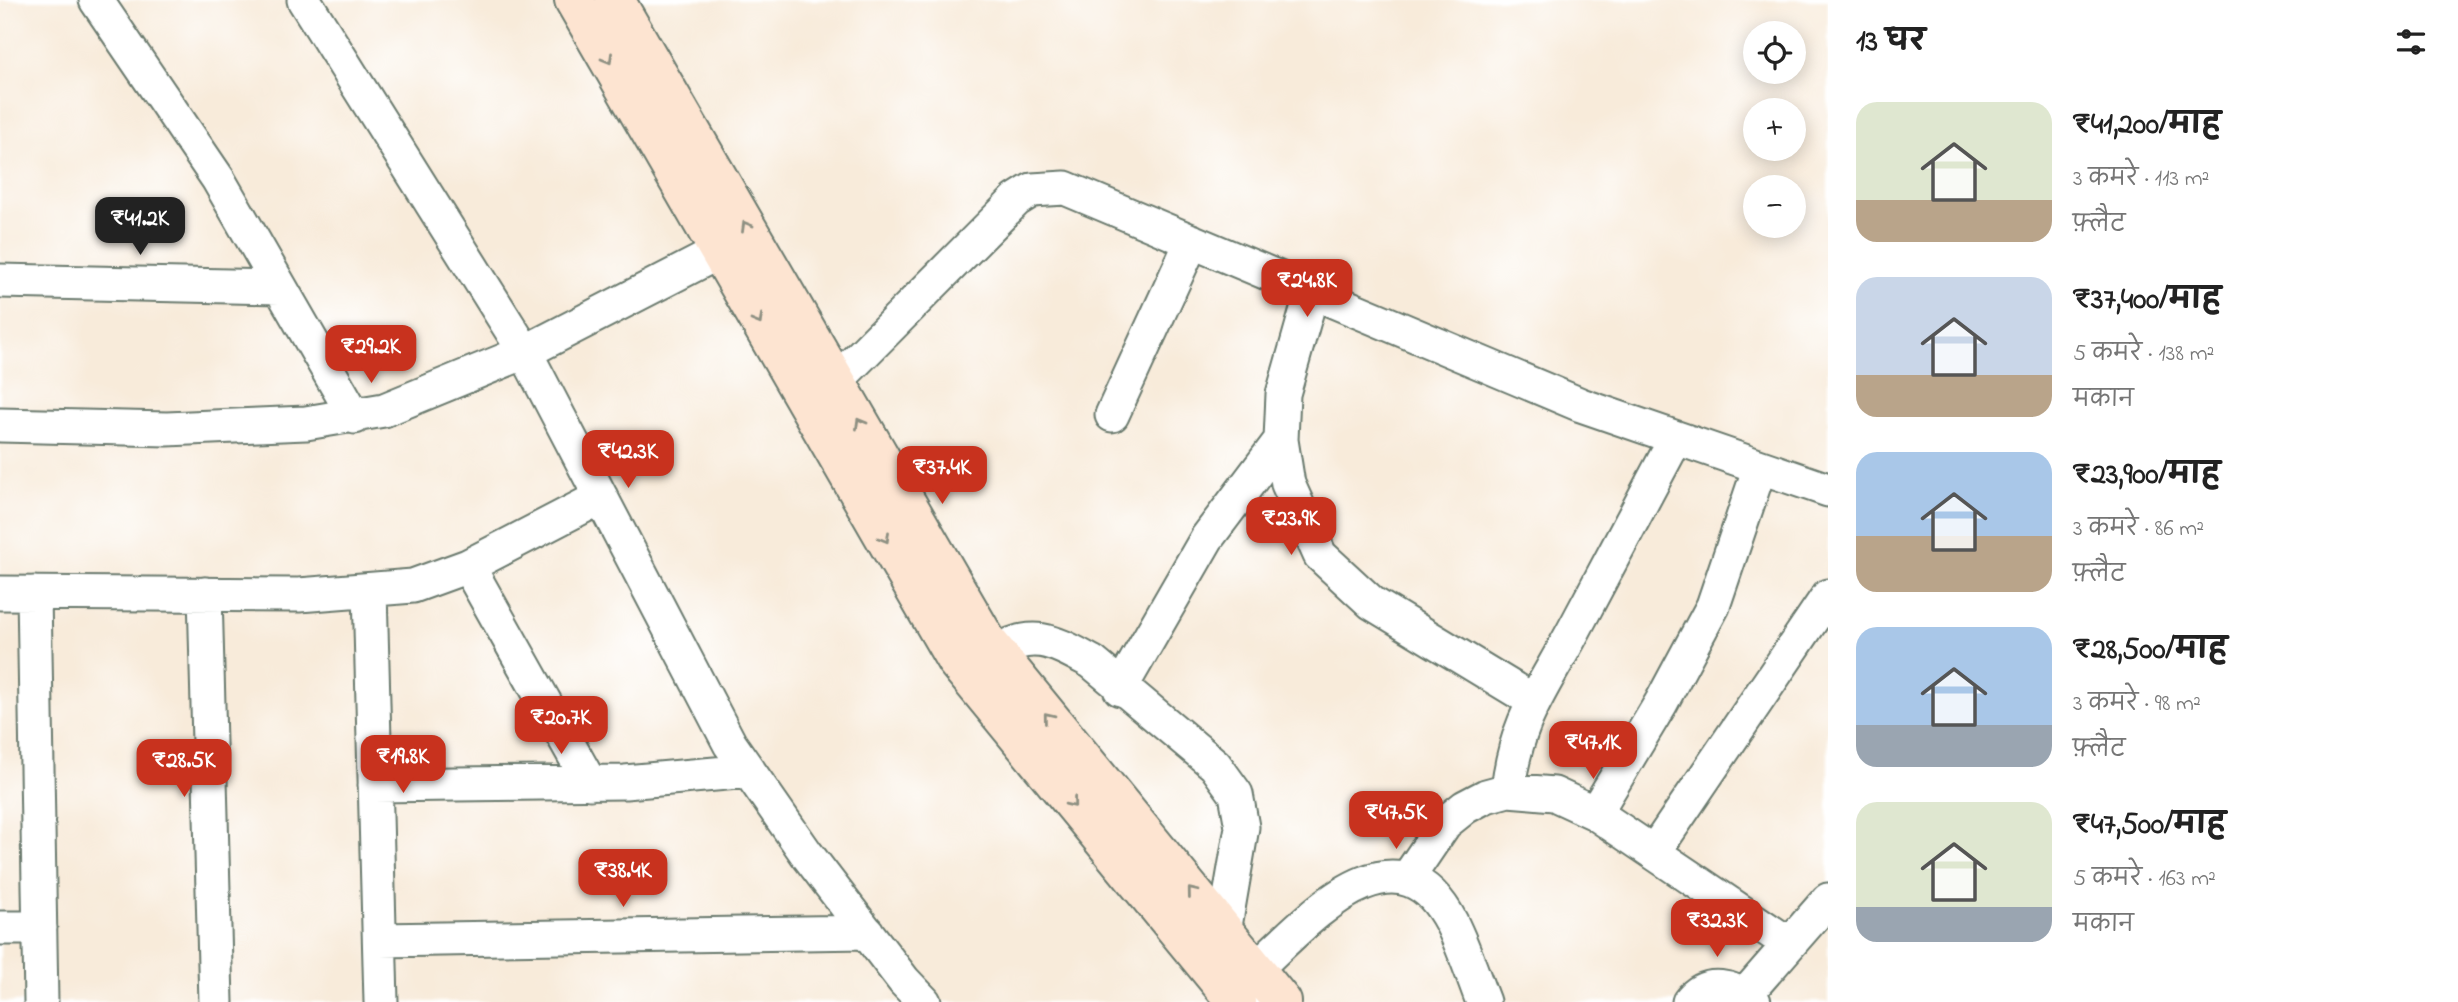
<!DOCTYPE html>
<html lang="hi">
<meta charset="utf-8">
<style>
:root{--surface:#fff;--page:#f6f6f6;--text:#222;--muted:#767676;--accent:#c8321e}
body{margin:0;font-family:"Indie Flower","Playpen Sans Deva",sans-serif;background:var(--page);color:var(--text);height:100vh;display:flex;flex-direction:column;font-size:26px;white-space:nowrap}
*{box-sizing:border-box;margin:0}
p{font-size:23px;color:var(--muted)}
.icon{flex:none;width:38px;height:38px;fill:none;stroke:currentColor;stroke-width:2;stroke-linecap:round;stroke-linejoin:round}
.map{position:relative;flex:1;overflow:hidden}
.sheet{display:flex;flex-direction:column;background:var(--surface);width:630px}
.sheet>*{flex:none}
.fabs{position:absolute;left:1743px;top:21px;display:grid;gap:14px}
.fabs a{display:grid;place-items:center;width:63px;height:63px;border-radius:50%;background:var(--surface);box-shadow:0 4px 18px #0003;font-size:35px}
.price{position:absolute;translate:-50% -60px;padding:0 16px;border-radius:14px;background:var(--accent);color:#fff;font-size:23px;line-height:46px;filter:drop-shadow(0 2px 4px #0008)}
.price::after{content:'';position:absolute;left:50%;top:42px;width:21px;height:16px;margin-left:-10px;background:inherit;clip-path:polygon(0 0,100% 0,50% 100%)}
.price.selected{background:#222;color:#fff}
ul{padding:0;list-style:none}
li{display:flex;align-items:center;gap:21px;height:175px;padding:0 28px}
li span{display:grid;place-items:center;flex:none;width:196px;height:140px;border-radius:21px;color:#555}
li>.icon{margin-inline-start:auto}
span .icon{width:84px;height:84px;fill:#fffc;stroke-width:1}
li b{font-size:30px}
h2{display:flex;justify-content:space-between;align-items:center;height:84px;padding:0 28px;font-size:30px}
main{display:flex;flex:1;min-height:0}
.map>svg:first-child{display:block}
</style>
<main>
<div class="map">
<svg width="1828" height="1002" viewBox="0 0 1828 1002">
<rect width="100%" height="100%" fill="#fff"/>
<filter id="ink" filterUnits="userSpaceOnUse"><feTurbulence type="fractalNoise" baseFrequency=".0143" numOctaves="2"/><feDisplacementMap in="SourceGraphic" scale="14" xChannelSelector="R" yChannelSelector="G"/><feConvolveMatrix kernelMatrix="1 2 1 2 8 2 1 2 1" color-interpolation-filters="sRGB"/></filter>
<filter id="wash" filterUnits="userSpaceOnUse"><feTurbulence type="fractalNoise" baseFrequency=".00686" numOctaves="4" result="noise"/><feDisplacementMap in="SourceGraphic" scale="28" xChannelSelector="R" yChannelSelector="G"/><feGaussianBlur stdDeviation="1.57" result="paint"/><feColorMatrix in="noise" values="0 0 0 0 0 0 0 0 0 0 0 0 0 0 0 0 0 1.4 0 .05"/><feComposite in="paint" operator="in"/></filter>
<g filter="url(#wash)">
<rect width="100%" height="100%" fill="#f8ebda"/>
</g>
<g filter="url(#ink)">
<g fill="none" stroke-linecap="round" stroke-linejoin="round">
<defs>
<path id="street" d="M96 0 218 179 355 417
M304 0 525 352 730 744 806 853 904 981 924 1002
M0 281 280 287
M1312 292 1283 394 1281 440 1288 484 1320 555 1372 603 1532 700
M836 381 1016 200 1032 190 1065 188 1581 405 1828 490
M1112 415 1192 241
M0 425 167 429 306 423 384 410 525 352 719 252
M468 566 590 783
M370 590 381 1002
M0 593 299 595 413 586 468 566 601 497
M34 593 41 1002
M205 594 216 1002
M996 653C1033 628 1056 643 1092 662L1215 765 1236 794 1242 827 1224 932
M1120 689 1207 538 1281 440
M375 785 625 782 749 771
M1508 790C1516 718 1543 689 1575 628 1609 565 1642 501 1676 438
M1595 813 1661 703 1713 606 1760 467
M1654 852 1828 596
M1407 879 1445 823 1465 807 1486 796 1508 790 1554 794 1595 813 1789 944
M0 928H40
M380 940 867 932
M1254 993 1255 969C1307 922 1396 817 1451 922 1464 948 1473 976 1483 1002
M1745 995 1828 900
M1689 1002C1707 978 1734 987 1754 1002"/>
<path id="secondary" d="M574 0 956 661 1236 1002
M615 0 986 640 1282 1002"/>
</defs>
<use href="#street" stroke="#6b7a6e" stroke-width="37"/>
<use href="#secondary" stroke="#6b7a6e" stroke-width="42"/>
<use href="#street" stroke="#fff" stroke-width="33"/>
<use href="#secondary" stroke="#fde4d1" stroke-width="38"/>
</g>
<defs><path id="oneway-chevron" d="M-2-3.5L2.5 0L-2 3.5" fill="none" stroke-width="1.6" stroke-linecap="round" stroke-linejoin="round" transform="scale(1.75)"/></defs>
<g stroke="#8e9082">
<use href="#oneway-chevron" transform="translate(608 59) rotate(60)"/>
<use href="#oneway-chevron" transform="translate(746 226) rotate(-120)"/>
<use href="#oneway-chevron" transform="translate(758 320) rotate(60)"/>
<use href="#oneway-chevron" transform="translate(860 423) rotate(-120)"/>
<use href="#oneway-chevron" transform="translate(885 538) rotate(60)"/>
<use href="#oneway-chevron" transform="translate(1048 717) rotate(-129)"/>
<use href="#oneway-chevron" transform="translate(1072 803) rotate(51)"/>
<use href="#oneway-chevron" transform="translate(1192 892) rotate(-129)"/>
</g>
</g>
</svg>
<div class="fabs">
<a><svg class="icon" aria-label="locate" viewBox="0 0 24 24"><circle cx="12" cy="12" r="6"/><path d="M12 2v4M12 18v4M2 12h4M18 12h4"/></svg></a>
<a>+</a>
<a>−</a>
</div>
<b class="price selected" style="left:140px;top:257px">₹41.2K</b>
<b class="price" style="left:1307px;top:319px">₹24.8K</b>
<b class="price" style="left:371px;top:385px">₹29.2K</b>
<b class="price" style="left:628px;top:490px">₹42.3K</b>
<b class="price" style="left:942px;top:506px">₹37.4K</b>
<b class="price" style="left:1291px;top:557px">₹23.9K</b>
<b class="price" style="left:561px;top:756px">₹20.7K</b>
<b class="price" style="left:1593px;top:781px">₹47.1K</b>
<b class="price" style="left:403px;top:795px">₹19.8K</b>
<b class="price" style="left:184px;top:799px">₹28.5K</b>
<b class="price" style="left:1396px;top:851px">₹47.5K</b>
<b class="price" style="left:623px;top:909px">₹38.4K</b>
<b class="price" style="left:1717px;top:959px">₹32.3K</b>
</div>
<section class="sheet">
<h2>13 घर<svg class="icon" aria-label="filters" viewBox="0 0 24 24"><path d="M4 7h16M4 17h16"/><circle cx="9" cy="7" r="2"/><circle cx="15" cy="17" r="2"/></svg></h2>
<ul>
<li><span style="background:linear-gradient(#dfe7d0 70%,#b9a48a 0)"><svg class="icon" aria-label="home" viewBox="0 0 24 24"><path d="M3 11l9-7 9 7M6 9v11h12V9"/></svg></span><div><b>₹41,200/माह</b><p>3 कमरे · 113 m²</p><p>फ़्लैट</p></div></li>
<li><span style="background:linear-gradient(#c9d6e8 70%,#b9a48a 0)"><svg class="icon" aria-label="home" viewBox="0 0 24 24"><path d="M3 11l9-7 9 7M6 9v11h12V9"/></svg></span><div><b>₹37,400/माह</b><p>5 कमरे · 138 m²</p><p>मकान</p></div></li>
<li><span style="background:linear-gradient(#a9c7e8 60%,#b9a48a 0)"><svg class="icon" aria-label="home" viewBox="0 0 24 24"><path d="M3 11l9-7 9 7M6 9v11h12V9"/></svg></span><div><b>₹23,900/माह</b><p>3 कमरे · 86 m²</p><p>फ़्लैट</p></div></li>
<li><span style="background:linear-gradient(#a9c7e8 70%,#9aa5b1 0)"><svg class="icon" aria-label="home" viewBox="0 0 24 24"><path d="M3 11l9-7 9 7M6 9v11h12V9"/></svg></span><div><b>₹28,500/माह</b><p>3 कमरे · 98 m²</p><p>फ़्लैट</p></div></li>
<li><span style="background:linear-gradient(#dfe7d0 75%,#9aa5b1 0)"><svg class="icon" aria-label="home" viewBox="0 0 24 24"><path d="M3 11l9-7 9 7M6 9v11h12V9"/></svg></span><div><b>₹47,500/माह</b><p>5 कमरे · 163 m²</p><p>मकान</p></div></li>
</ul>
</section>
</main>
